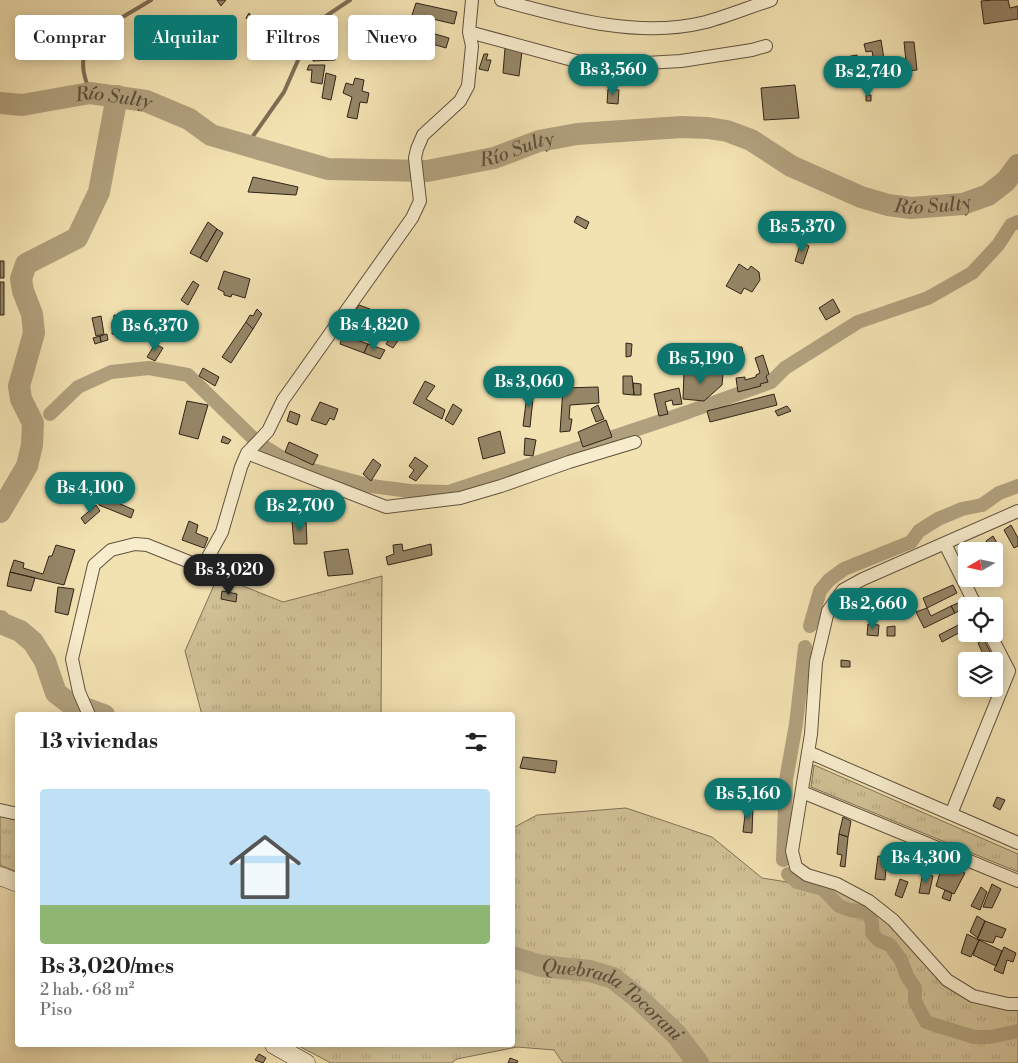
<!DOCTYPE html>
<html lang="es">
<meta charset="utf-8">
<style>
:root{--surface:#fff;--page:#f6f6f6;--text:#222;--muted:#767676;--line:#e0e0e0;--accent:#0f766e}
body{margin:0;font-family:"Libre Bodoni",serif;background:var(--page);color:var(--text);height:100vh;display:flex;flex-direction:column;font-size:19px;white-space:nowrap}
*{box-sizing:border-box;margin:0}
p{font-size:16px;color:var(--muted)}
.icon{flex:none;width:28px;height:28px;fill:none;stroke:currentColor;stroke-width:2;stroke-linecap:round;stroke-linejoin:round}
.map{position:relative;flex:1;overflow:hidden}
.side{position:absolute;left:15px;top:712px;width:500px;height:335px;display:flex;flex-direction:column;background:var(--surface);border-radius:5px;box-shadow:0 2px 12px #0003}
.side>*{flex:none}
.banner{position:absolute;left:15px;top:15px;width:500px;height:45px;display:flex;gap:10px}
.needle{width:32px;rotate:261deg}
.controls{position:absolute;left:958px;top:542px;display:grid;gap:10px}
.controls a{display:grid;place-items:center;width:45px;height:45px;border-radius:5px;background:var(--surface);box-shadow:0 2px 12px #0003;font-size:25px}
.price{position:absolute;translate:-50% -42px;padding:0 11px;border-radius:18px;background:var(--accent);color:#fff;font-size:16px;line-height:32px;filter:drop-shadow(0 1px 2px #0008)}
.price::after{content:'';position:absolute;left:50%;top:30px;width:15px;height:11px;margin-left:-8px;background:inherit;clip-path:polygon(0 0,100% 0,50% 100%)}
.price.current{background:#222;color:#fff}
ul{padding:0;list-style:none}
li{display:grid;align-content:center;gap:10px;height:265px;padding:0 25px}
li+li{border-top:1px solid var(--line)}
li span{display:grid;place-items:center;height:155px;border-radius:5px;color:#555}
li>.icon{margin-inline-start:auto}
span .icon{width:90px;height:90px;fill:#fffc;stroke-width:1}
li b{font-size:21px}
h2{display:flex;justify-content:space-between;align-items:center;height:60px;padding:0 25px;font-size:21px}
.tag{padding:0 18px;border-radius:5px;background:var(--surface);box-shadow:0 2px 12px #0003;font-size:18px;line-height:45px}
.tag.current{background:var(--accent);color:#fff}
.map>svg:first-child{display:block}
</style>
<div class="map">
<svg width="1018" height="1063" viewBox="0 0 1018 1063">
<defs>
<pattern id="grass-tufts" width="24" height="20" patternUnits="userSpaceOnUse" patternTransform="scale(1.25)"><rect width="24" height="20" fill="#d1c197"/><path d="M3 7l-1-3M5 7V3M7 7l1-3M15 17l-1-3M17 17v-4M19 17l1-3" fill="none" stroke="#b4a681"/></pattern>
</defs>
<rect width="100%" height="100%" fill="#f2e1b1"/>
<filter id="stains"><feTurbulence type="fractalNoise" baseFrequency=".004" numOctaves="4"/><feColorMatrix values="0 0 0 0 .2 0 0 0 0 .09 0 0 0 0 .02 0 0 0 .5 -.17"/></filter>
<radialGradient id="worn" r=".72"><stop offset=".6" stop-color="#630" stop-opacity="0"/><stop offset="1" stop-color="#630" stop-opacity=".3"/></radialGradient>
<path fill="url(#grass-tufts)" stroke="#807257" d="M218 576 283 602 382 576 381 715H202L185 651Z
M814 765 1018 854V872L811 787Z
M626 808 712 837 762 878 857 893 958 991 1018 1004V1063H563L554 1050 517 1047 457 1059 451 1063H331L297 1045H512L513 828 537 815Z
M0 815 17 819V872L0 865Z"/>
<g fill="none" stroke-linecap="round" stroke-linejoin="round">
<path stroke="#7d6e54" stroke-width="4" d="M90 93C86 81 81 69 84 56 89 32 131 13 151 0
M246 146 284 92 314 24 350 0"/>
<path stroke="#b0a07d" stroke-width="14" d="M50 414 78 387 111 372 149 368 188 375 257 442
M263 446 294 465 371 486 410 491 449 492 688 412 771 382 785 368 858 322 928 298 972 273 998 245 1011 225 1018 222
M810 626 820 591 829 580 844 569 911 542 919 531 938 519 962 509 982 505 999 493 1018 486
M783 860 786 780 796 724 805 647
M788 874 797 882 823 889 839 906 850 910 866 912C872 918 873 924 872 933L878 940 890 945 901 960 907 976 915 988V1001L926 1022 974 1037H990L1018 1031"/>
<g stroke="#b0a07d" stroke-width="22">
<path id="s1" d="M0 103 22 105 90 93 146 101 189 119 211 135 328 169 427 171 494 158 539 141 577 134 682 127 708 128 727 131 751 140 791 166 861 197 888 205 911 208 963 204 988 195 1006 181 1018 165"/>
<path d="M0 512 27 466 32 445 33 423 21 399 19 386 34 333 32 314 23 291 21 279 26 264 77 238 99 192 117 96"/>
<path d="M0 621 3 624 20 631 33 642 45 661 56 693 68 702 104 715"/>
<path id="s2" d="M512 957 541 966 590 971 613 978 637 997 677 1035 698 1063"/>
</g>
</g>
<path fill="#958667" stroke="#302317" d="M217 0H226L221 6Z
M993 0H1008L1010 8 1018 6V19L984 24 981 1Z
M416 3 457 12 454 24 424 17 421 30 449 38 446 48 405 36Z
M249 13 254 20 258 16 261 19 255 26 246 18Z
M881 40 884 59 874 62 872 51 866 52 864 44Z
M904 42H914L917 70 907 71Z
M505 48 522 51 519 76 503 73Z
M314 49H335V60L313 61Z
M484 54H488L486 60H491L488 71 479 69Z
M857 55 859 76 848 77 846 57Z
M882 60 887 85 876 84 872 61Z
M309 65H325L322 84 311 82 312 70H307Z
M582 67 604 70 602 81 580 77Z
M326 73 336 76 331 100 322 98Z
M867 73 868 83 862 84 861 75Z
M848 77H855L857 87H850Z
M355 78 364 80 362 91 369 93 367 103 360 102 357 119 347 117 352 97 343 93 346 83 353 85Z
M795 85 799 118 764 120 761 88Z
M608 89 619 90 618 104 607 103Z
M866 95H871V101H866Z
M253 177 298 187 296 195 248 192Z
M577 216 589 222 586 229 574 222Z
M208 222 217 229 200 258 190 253Z
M217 229 223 233 207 262 200 258Z
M801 242 809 246 803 264 795 261Z
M0 261H4V278H0Z
M739 264 748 270 751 266 759 272 760 280 752 292 744 288 741 294 726 286Z
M224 271 250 279 245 298 232 294 231 297 224 295V292L218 289Z
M193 281 199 285 188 305 181 300Z
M0 282H4V315H0Z
M833 299 840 312 826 320 819 308Z
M359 305 370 309 367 316 355 312Z
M257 309 262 314 253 329 246 322 250 315 253 316Z
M114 315 131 317 128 337 112 334Z
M101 316 104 334 96 336 92 318Z
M393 316 409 323 404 331 389 324Z
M246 322 253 329 231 363 222 357Z
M394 332 401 336 393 348 386 344Z
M107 334 108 340 101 342 100 336Z
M343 335 368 344 364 353 340 344Z
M100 336 101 342 95 344 93 338Z
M626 343 632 344 631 356 626 357Z
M155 344 163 348 155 361 147 357Z
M368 344 385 350 380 359 364 353Z
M736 347H742L744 360H737Z
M763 355 769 374 766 376 768 382 760 384 761 386 738 392 736 378 745 377V380L756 377V375L760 373 755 358Z
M203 368 219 377 215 386 199 376Z
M684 372 723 374 722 385 704 401 683 399Z
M623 376H632L634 395 623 394Z
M425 381 435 386 426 399 445 410 442 419 413 403Z
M633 383 641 384V395H634Z
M598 387 599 403 570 405 569 419H572L570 431 560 432 563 388Z
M528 388 534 389 530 427 523 426Z
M679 388 682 404 673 405 672 400 665 402 668 414 659 416 654 394Z
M774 394 777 405 710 422 707 411Z
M187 401 208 405 198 439 179 434Z
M320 402 338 409 334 420 330 418 326 425 311 420Z
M453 404 462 410 453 425 445 420Z
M598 405 604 419 596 422 591 409Z
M787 406 791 411 778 416 775 411Z
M290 411 300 415 297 425 287 421Z
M606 420 612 437 583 447 578 432Z
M500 431 505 453 483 459 478 438Z
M223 436 231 440 228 444 221 442Z
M525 438 536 440 533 456 524 455Z
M289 442 318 455 313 465 285 452Z
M415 457 428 466 416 481 409 477 414 470 409 466Z
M373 459 381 465 371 481 363 474Z
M83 480 91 482 88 491 80 488Z
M102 496 134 510 131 518 99 505Z
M96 505 100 511 85 524 81 518Z
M306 520 307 544H294L292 521Z
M189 521 198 525 196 533 208 538 204 548 182 540Z
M1011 525 1018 538V546L1014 548 1004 530Z
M993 536 1001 550 995 554 986 541Z
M402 544 403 551 431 544 432 555 388 565 386 557 394 554 393 545Z
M56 545 75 550 64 585 10 572 14 560 24 563 23 568 43 574 49 556H52Z
M348 549 353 574 328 576 324 552Z
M10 572 35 578 31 591 7 586Z
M953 585 957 593 927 608 923 598Z
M58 587 74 589 68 615 55 612Z
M222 591 237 594 236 602 221 599Z
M965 600 968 606 955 613 951 606Z
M951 606 955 613 924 628 916 612 927 608 931 616Z
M966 621V629L942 642 939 635Z
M868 624 879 625 878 636 867 635Z
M895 626V636H887V627Z
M984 640 991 653 984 656 978 643Z
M841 660 850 661V667H841Z
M523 757 557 761 555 773 520 768Z
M997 797 1005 800 1000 810 993 806Z
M746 806H753L752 833 743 832Z
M843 817 851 821 848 837 839 834Z
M839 834 848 837 845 867 840 866 842 855 837 854Z
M878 856 887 857 885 880 875 879Z
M943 863 965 873 954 894 936 886Z
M923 872 933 876 929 894 919 893Z
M900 879 908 882 902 898 895 895Z
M992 884 1001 889 992 908 983 907Z
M981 887 987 892 980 910 971 906Z
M945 890 952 893 950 901 942 898Z
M977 916 985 921 978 938 970 932Z
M985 921 1006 929 1002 938 996 936 993 943 977 939Z
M967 934 979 940 971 957 961 953Z
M979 940 1002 951 996 966 973 955Z
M1004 947 1016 953 1013 962 1007 960 1003 974 994 970Z
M259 1054 266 1058 263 1063 255 1060Z
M510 1058 518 1061 517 1063H508Z"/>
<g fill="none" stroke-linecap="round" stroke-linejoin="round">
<defs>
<path id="street" d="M501 0C567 18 638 39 706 22 728 16 750 7 771 0
M469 32 587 64H628L681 61 752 50 766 46
M247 453 386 507 460 498 501 486 569 462 635 442
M1018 511 863 579 843 590 828 611 816 662 811 734 792 851 796 867 807 875 837 884 869 901 893 920 947 980 973 996 1008 1004H1018
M945 544 976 606
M89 715 79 692 72 659 94 565 111 550 135 544 147 545 192 563H201L207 559 222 532 241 467 247 453 268 431 283 400 412 218 420 201 415 158 417 149 423 135 460 101 468 86 472 46 469 32 472 0
M808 752 1018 843
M802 792 1018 881
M0 810 18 814
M951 814 1009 671 990 634"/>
<path id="secondary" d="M0 876 18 883
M274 1045 306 1063"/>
</defs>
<use href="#street" stroke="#60523e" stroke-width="14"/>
<use href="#secondary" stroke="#302317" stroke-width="19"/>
<use href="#street" stroke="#f7eccc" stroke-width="12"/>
<use href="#secondary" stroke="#f7eccc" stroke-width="18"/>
</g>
<g text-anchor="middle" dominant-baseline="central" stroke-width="5" stroke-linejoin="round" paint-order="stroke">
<g font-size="19" font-style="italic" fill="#5d4f3b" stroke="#f7eccc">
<text stroke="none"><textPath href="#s1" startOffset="115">Río Sulty</textPath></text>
<text stroke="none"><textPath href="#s1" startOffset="535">Río Sulty</textPath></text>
<text stroke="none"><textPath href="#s1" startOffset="971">Río Sulty</textPath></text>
<text stroke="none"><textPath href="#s2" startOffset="112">Quebrada Tocorani</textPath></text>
</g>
</g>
<rect width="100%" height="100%" filter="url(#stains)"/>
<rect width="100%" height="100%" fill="url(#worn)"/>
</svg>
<div class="controls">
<a><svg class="needle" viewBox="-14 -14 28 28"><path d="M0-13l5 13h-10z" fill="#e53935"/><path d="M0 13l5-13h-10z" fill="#767676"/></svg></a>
<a><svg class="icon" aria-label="locate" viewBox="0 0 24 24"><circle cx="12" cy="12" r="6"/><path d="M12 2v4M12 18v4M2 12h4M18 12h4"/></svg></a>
<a><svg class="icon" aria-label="layers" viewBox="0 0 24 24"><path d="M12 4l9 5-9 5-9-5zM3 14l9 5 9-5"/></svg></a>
</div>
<b class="price" style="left:613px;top:96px">Bs 3,560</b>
<b class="price" style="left:868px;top:98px">Bs 2,740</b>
<b class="price" style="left:802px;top:253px">Bs 5,370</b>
<b class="price" style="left:374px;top:351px">Bs 4,820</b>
<b class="price" style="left:155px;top:352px">Bs 6,370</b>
<b class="price" style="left:701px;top:385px">Bs 5,190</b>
<b class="price" style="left:529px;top:408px">Bs 3,060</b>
<b class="price" style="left:90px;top:514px">Bs 4,100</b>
<b class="price" style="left:300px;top:532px">Bs 2,700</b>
<b class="price current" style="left:229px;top:596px">Bs 3,020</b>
<b class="price" style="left:873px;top:630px">Bs 2,660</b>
<b class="price" style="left:748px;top:820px">Bs 5,160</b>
<b class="price" style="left:926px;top:884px">Bs 4,300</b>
<div class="banner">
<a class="tag">Comprar</a>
<a class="tag current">Alquilar</a>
<a class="tag">Filtros</a>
<a class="tag">Nuevo</a>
</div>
<section class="side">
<h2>13 viviendas<svg class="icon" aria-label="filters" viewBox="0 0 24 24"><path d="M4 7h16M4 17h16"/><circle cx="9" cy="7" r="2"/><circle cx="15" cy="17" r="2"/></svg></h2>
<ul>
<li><span style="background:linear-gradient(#bfe0f5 75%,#8fb573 0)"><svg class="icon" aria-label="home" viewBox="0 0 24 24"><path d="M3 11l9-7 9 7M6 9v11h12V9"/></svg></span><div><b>Bs 3,020/mes</b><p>2 hab. · 68 m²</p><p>Piso</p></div></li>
</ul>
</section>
</div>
